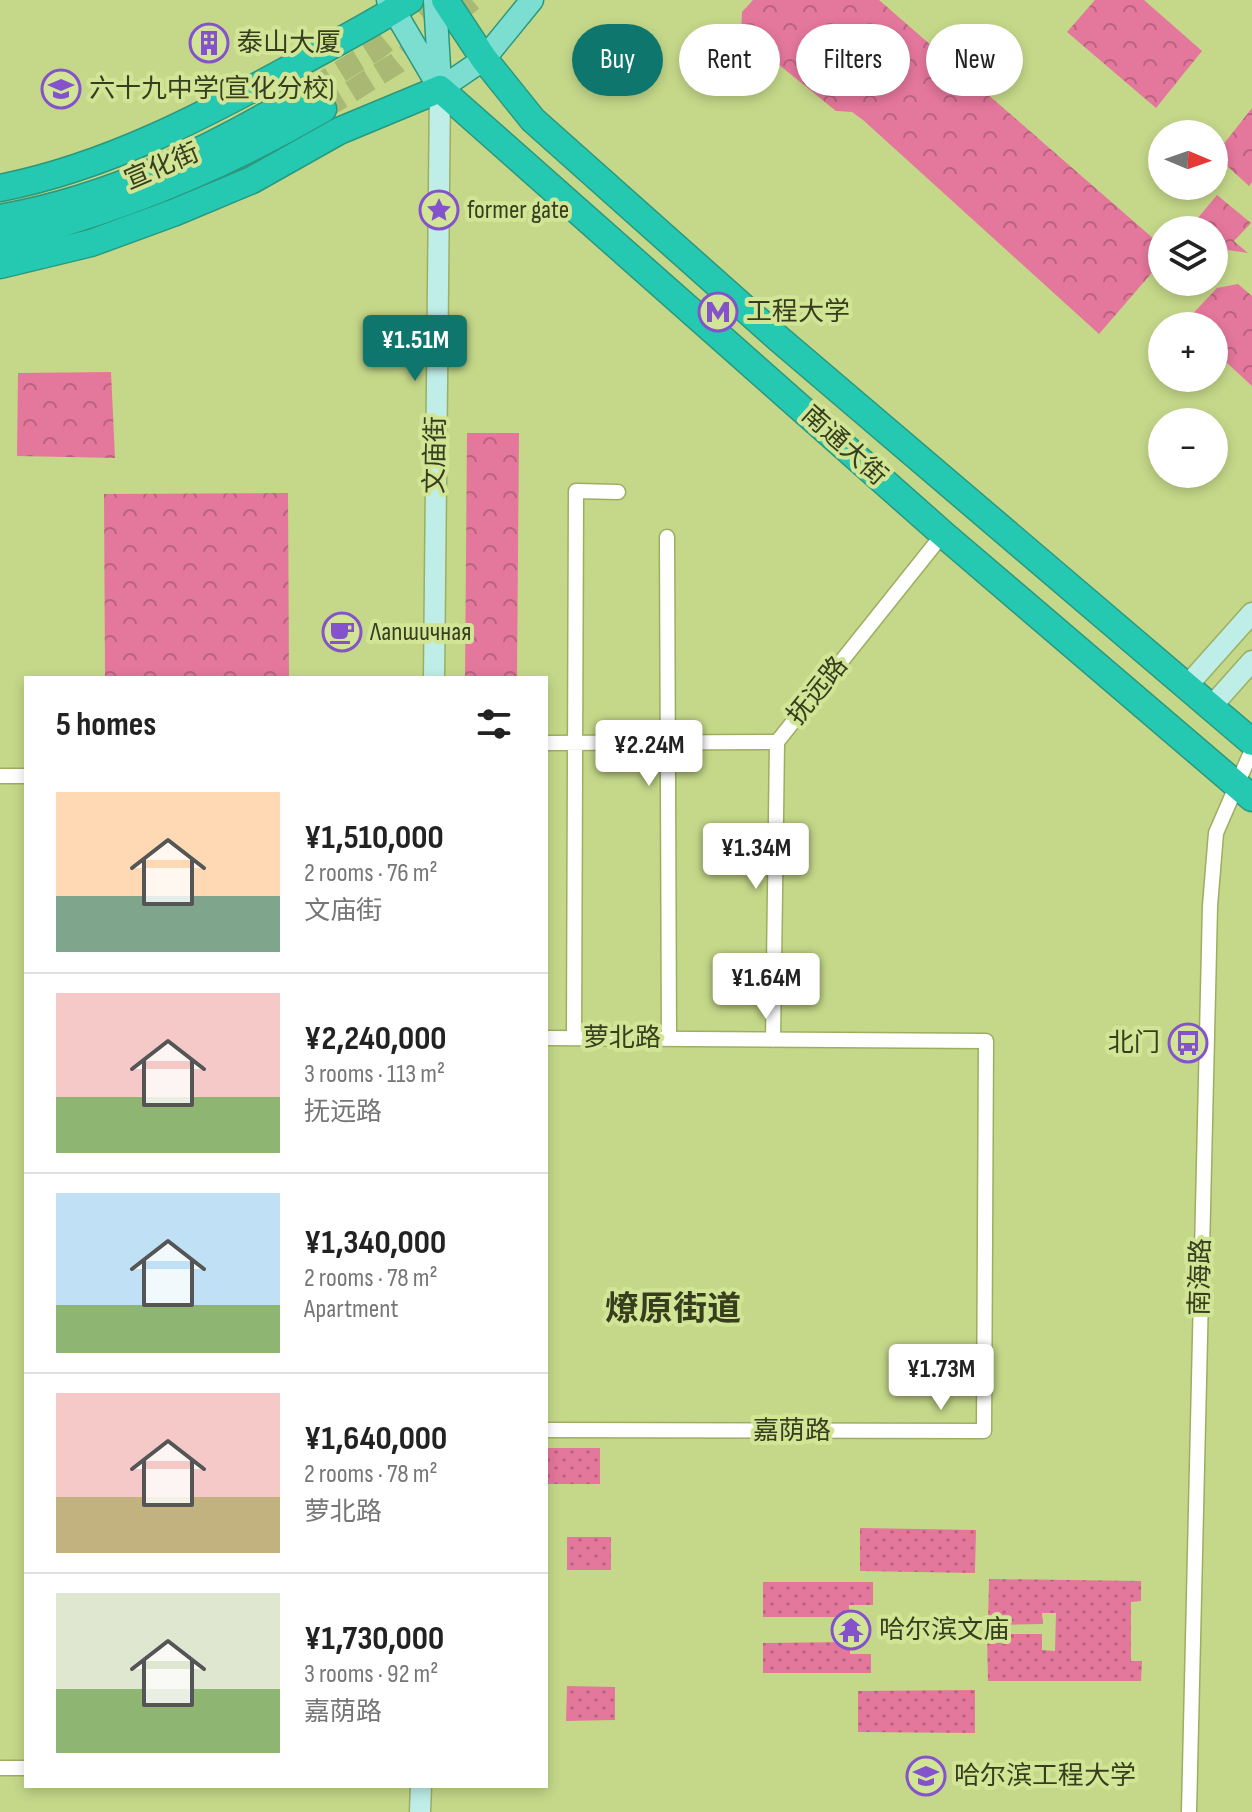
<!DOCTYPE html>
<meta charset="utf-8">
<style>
:root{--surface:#fff;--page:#f2f2f2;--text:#222;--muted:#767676;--line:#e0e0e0;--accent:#0f766e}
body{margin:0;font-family:"Sofia Sans Condensed","Noto Sans SC",sans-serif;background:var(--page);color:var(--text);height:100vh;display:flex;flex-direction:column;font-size:30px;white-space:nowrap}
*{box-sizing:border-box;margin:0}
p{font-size:26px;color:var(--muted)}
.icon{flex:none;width:44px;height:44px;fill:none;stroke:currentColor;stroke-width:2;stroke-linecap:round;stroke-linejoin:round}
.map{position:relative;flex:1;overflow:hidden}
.panel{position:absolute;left:24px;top:676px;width:524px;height:1112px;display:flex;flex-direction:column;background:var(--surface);border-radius:0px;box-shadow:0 4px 12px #0003}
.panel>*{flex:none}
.guide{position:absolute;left:572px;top:24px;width:560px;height:72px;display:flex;gap:16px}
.needle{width:52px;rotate:92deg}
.buttons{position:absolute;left:1148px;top:120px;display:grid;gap:16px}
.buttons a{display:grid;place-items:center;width:80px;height:80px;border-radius:50%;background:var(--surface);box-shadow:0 4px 12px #0003;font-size:40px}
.price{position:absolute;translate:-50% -68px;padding:0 18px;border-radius:8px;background:#fff;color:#222;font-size:26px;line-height:52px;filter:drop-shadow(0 2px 4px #0008)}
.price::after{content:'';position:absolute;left:50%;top:48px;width:24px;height:18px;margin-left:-12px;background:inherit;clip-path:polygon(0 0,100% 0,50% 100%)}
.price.on{background:var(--accent);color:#fff}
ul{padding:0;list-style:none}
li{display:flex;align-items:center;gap:24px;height:200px;padding:0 32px}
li+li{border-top:2px solid var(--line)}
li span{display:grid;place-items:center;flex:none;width:224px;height:160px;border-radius:0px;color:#555}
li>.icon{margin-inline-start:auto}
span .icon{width:96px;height:96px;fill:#fffc;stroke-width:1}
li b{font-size:34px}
h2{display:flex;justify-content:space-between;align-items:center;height:96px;padding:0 32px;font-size:34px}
.tag{padding:0 28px;border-radius:36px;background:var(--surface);box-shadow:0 4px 12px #0003;font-size:28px;line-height:72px}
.tag.on{background:var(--accent);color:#fff}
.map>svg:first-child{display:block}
</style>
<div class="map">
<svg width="1252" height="1812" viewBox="0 0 1252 1812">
<defs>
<pattern id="grass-dots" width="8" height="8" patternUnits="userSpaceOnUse" patternTransform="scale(2)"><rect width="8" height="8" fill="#e4779c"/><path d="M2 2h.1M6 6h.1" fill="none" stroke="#ba637f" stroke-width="1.8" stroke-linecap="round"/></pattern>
<pattern id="park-crowns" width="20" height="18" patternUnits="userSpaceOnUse" patternTransform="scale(2)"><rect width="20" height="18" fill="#e4779c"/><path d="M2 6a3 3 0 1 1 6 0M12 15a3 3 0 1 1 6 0" fill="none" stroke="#ba637f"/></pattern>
</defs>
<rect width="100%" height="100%" fill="#c5d889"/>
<path fill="url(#grass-dots)" d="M546 1448H600V1484H546Z
M860 1528 976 1530 975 1573 860 1571Z
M567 1537H611V1570H567Z
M989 1579 1141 1581V1601L1131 1602V1661H1142L1141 1681H988L987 1634H1042V1650L1055 1651 1056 1613H1042L1043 1624 988 1625Z
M763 1582H873V1605H849V1617H763Z
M850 1642V1654H871V1673H763V1643Z
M567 1686 615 1687V1720L566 1721Z
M975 1690V1733L858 1732V1691Z"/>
<path fill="url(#park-crowns)" d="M753 0H879L1162 246V261L1099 334 863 120 852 112 836 111 741 34 742 12Z
M1095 0H1144L1202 51 1156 108 1067 32Z
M1252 108V182L1249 186 1215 155Z
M1217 195 1251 223 1234 241 1248 253 1214 248V230H1188Z
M1238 284 1252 296V386L1214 351V326L1184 323 1217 288Z
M111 372 115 458 17 456 18 373Z
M467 433H519L517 678H465Z
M288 493 289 678H105L104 494Z"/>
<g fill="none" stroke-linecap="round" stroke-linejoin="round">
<path stroke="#a9b974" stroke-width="22" stroke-dasharray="22 11" stroke-linecap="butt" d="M312 89 377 49 436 0
M323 109 397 63 472 0"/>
<defs>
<path id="street" d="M667 537 669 1039
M546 743 777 742 943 534
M0 776H26
M546 1038 986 1041 984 1431 546 1430
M574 1038 576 491 618 492
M773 1040 777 742
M0 1768H26
M1189 1812 1210 906 1216 833 1252 750"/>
<path id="secondary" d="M434 678 440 89
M1186 687 1252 613
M1211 707 1252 661
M420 1812 421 1786"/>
<path id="primary" d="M388 0 440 89
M435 0 440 84
M440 89 484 59 532 0"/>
<path id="highway" d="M445 0 484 59 533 120 779 339 1252 742
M0 188C107 167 203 116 298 64 335 43 374 24 410 0
M0 218C113 198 214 148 312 89
M0 240C116 212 220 169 323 109
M0 265 91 243 173 213 252 180 339 131 440 89 943 534 1252 798"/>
</defs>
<use href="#street" stroke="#9dae61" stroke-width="17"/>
<use href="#secondary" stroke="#9dae61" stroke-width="23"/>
<use href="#primary" stroke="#2b987d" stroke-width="25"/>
<use href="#highway" stroke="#2b987d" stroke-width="29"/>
<use href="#street" stroke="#fff" stroke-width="14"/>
<use href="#secondary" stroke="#beeee7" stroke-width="20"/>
<use href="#primary" stroke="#7cded0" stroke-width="22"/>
<use href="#highway" stroke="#25c8b0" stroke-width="26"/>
</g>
<defs>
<symbol id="building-ring" viewBox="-11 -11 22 22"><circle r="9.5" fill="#d2e596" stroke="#8452ca" stroke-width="1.5"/><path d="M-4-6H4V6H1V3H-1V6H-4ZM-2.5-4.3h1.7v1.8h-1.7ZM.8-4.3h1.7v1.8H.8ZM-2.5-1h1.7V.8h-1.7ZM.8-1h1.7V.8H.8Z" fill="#8452ca"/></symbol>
<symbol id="school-ring" viewBox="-11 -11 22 22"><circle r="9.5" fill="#d2e596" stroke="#8452ca" stroke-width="1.5"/><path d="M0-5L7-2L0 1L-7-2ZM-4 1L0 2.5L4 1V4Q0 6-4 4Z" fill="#8452ca"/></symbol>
<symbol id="sight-ring" viewBox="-11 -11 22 22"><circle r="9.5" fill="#d2e596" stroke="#8452ca" stroke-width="1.5"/><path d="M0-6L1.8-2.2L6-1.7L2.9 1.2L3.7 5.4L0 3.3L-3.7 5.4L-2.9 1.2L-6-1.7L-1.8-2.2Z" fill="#8452ca"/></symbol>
<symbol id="metro-ring" viewBox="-11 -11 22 22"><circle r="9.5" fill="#d2e596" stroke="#8452ca" stroke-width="1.5"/><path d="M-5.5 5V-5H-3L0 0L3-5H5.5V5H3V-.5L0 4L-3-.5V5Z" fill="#8452ca"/></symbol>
<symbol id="cafe-ring" viewBox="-11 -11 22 22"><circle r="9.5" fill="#d2e596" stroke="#8452ca" stroke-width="1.5"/><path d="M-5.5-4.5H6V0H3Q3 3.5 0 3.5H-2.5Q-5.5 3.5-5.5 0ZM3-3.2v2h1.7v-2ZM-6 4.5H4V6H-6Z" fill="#8452ca"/></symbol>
<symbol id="bus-ring" viewBox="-11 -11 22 22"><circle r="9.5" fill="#d2e596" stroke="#8452ca" stroke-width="1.5"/><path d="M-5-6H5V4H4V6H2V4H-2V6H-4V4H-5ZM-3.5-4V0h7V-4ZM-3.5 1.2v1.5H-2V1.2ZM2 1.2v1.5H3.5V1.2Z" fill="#8452ca"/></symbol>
<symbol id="temple-ring" viewBox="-11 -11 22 22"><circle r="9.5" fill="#d2e596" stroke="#8452ca" stroke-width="1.5"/><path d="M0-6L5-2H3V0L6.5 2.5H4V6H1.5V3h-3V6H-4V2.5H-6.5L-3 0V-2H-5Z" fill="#8452ca"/></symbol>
<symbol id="university-ring" viewBox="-11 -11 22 22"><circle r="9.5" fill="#d2e596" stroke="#8452ca" stroke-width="1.5"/><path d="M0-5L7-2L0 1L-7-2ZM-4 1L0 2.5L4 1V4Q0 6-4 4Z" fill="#8452ca"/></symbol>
</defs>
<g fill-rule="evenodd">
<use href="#building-ring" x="187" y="21" width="44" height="44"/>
<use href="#school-ring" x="39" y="67" width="44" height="44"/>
<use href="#sight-ring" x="417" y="188" width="44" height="44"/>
<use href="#metro-ring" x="696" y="290" width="44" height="44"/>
<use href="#cafe-ring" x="320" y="610" width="44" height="44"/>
<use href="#bus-ring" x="1166" y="1021" width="44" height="44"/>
<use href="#temple-ring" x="829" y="1608" width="44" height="44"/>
<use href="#university-ring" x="904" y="1754" width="44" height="44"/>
</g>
<g text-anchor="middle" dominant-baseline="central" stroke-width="8" stroke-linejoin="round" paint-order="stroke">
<g font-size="26" fill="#373e1e" stroke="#d2e596" text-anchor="start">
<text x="237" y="43">泰山大厦</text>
<text x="89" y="89">六十九中学(宣化分校)</text>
<text x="467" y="210">former gate</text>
<text x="746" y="312">工程大学</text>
<text x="370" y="632">Лапшичная</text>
<text x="1160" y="1043" text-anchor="end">北门</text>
<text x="879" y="1630">哈尔滨文庙</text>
<text x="954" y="1776">哈尔滨工程大学</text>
</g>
<g font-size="26" fill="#373e1e" stroke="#d2e596">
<text transform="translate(162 167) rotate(-23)">宣化街</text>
<text transform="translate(844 446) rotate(42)">南通大街</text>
<text transform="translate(436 455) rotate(-89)">文庙街</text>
<text transform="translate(818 691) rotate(-51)">抚远路</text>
<text x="622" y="1038">萝北路</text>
<text transform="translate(1201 1277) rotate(-89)">南海路</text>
<text x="792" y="1431">嘉荫路</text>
</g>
<g font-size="34" font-weight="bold" fill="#373e1e" stroke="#d2e596">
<text x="673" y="1309">燎原街道</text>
</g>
</g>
</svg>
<div class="buttons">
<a><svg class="needle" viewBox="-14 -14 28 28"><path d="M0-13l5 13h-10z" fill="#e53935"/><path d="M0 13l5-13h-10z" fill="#767676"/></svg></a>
<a><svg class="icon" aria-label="layers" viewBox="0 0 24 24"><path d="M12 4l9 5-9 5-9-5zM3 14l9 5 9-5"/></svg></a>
<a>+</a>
<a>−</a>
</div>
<b class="price on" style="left:415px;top:383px">¥1.51M</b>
<b class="price" style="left:649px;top:788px">¥2.24M</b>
<b class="price" style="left:756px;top:891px">¥1.34M</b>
<b class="price" style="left:766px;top:1021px">¥1.64M</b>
<b class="price" style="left:941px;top:1412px">¥1.73M</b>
<div class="guide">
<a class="tag on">Buy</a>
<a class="tag">Rent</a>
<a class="tag">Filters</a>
<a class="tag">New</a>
</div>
<section class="panel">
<h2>5 homes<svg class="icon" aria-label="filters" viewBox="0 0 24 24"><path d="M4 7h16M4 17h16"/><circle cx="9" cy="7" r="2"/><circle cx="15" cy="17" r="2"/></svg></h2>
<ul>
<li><span style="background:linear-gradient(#ffd9b3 65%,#7fa58c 0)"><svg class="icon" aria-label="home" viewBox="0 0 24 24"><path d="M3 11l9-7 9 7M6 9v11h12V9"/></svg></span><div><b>¥1,510,000</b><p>2 rooms · 76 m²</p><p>文庙街</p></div></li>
<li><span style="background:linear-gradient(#f6c9c9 65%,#8fb573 0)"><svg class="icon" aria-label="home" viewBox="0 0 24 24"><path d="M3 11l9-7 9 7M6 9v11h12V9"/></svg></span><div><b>¥2,240,000</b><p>3 rooms · 113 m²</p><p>抚远路</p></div></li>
<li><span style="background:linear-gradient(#bfe0f5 70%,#8fb573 0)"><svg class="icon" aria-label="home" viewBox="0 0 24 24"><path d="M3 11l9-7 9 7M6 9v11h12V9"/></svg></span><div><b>¥1,340,000</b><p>2 rooms · 78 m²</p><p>Apartment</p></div></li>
<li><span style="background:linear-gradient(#f6c9c9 65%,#c2b280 0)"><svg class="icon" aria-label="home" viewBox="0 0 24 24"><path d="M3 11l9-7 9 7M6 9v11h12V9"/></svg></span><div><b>¥1,640,000</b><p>2 rooms · 78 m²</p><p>萝北路</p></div></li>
<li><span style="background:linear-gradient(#dfe7d0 60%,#8fb573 0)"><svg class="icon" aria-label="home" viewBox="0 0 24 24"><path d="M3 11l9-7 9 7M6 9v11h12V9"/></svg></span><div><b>¥1,730,000</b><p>3 rooms · 92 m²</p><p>嘉荫路</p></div></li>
</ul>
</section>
</div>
